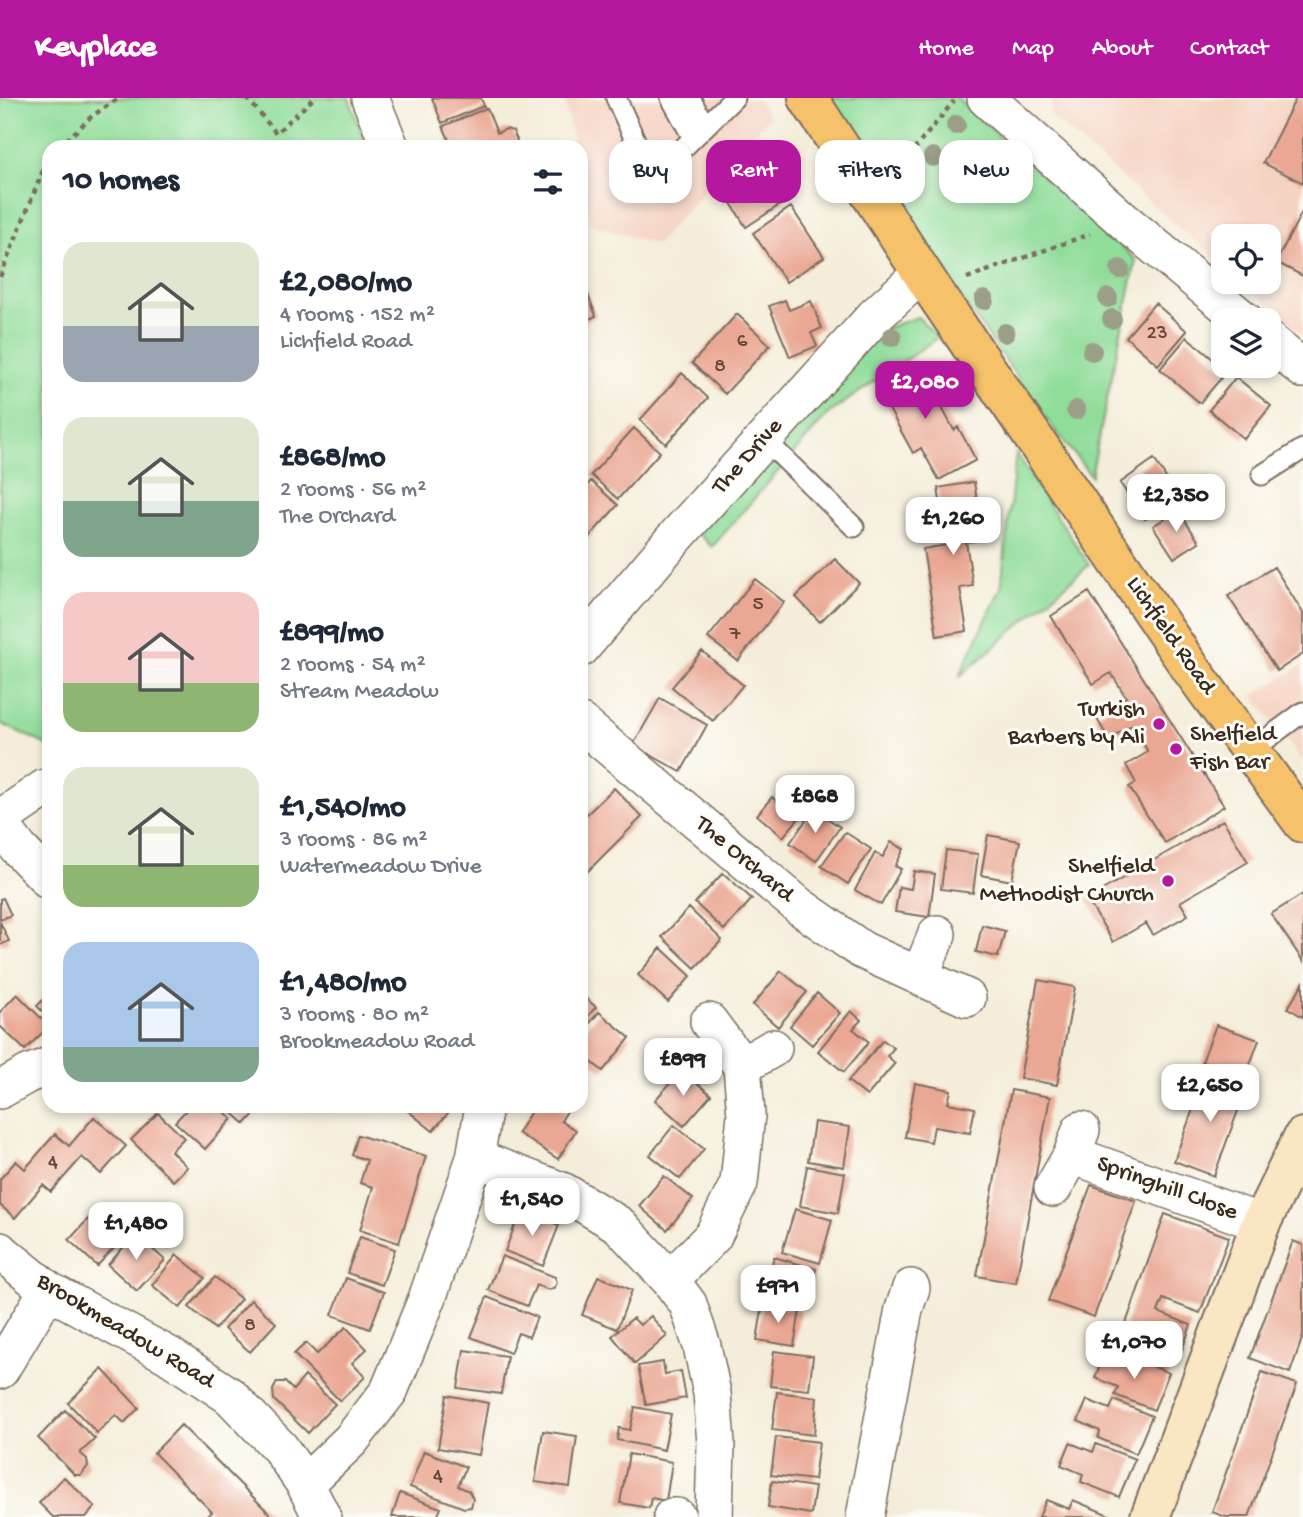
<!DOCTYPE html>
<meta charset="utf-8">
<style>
:root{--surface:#fff;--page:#f6f6f7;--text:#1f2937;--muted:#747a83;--accent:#b5179e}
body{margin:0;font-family:"Gochi Hand",sans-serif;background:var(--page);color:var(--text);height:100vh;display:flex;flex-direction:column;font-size:26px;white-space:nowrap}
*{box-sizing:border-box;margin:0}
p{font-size:23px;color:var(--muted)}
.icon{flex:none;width:38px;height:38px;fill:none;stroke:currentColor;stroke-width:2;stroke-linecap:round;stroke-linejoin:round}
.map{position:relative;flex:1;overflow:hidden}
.sheet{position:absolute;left:42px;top:42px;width:546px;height:973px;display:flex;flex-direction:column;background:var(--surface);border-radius:21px;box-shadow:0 4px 10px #0003}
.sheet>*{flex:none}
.hud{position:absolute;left:609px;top:42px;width:588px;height:63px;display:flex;gap:14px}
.buttons{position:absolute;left:1211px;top:126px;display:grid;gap:14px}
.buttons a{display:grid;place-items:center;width:70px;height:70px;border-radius:14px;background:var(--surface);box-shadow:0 4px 10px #0003;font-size:35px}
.price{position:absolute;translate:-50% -60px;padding:0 16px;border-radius:14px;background:#fff;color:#222;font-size:23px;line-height:46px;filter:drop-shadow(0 2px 4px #0008)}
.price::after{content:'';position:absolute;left:50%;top:42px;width:21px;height:16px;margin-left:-10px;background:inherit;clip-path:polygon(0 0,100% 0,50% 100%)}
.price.on{background:var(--accent);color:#fff}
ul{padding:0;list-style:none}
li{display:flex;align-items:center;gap:21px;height:175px;padding:0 21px}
li span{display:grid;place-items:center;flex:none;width:196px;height:140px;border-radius:21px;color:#555}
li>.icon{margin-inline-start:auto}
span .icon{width:84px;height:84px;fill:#fffc;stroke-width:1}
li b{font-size:30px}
h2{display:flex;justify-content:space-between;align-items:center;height:84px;padding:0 21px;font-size:30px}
.pill{padding:0 24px;border-radius:21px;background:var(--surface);box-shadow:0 4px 10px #0003;font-size:24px;line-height:63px}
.pill.on{background:var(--accent);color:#fff}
header{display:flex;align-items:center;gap:42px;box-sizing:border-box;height:98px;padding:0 35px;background:var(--accent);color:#fff}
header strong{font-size:33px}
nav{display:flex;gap:38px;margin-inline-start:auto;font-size:24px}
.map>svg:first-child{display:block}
</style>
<header>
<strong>Keyplace</strong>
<nav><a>Home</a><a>Map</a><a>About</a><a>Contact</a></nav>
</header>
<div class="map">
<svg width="1303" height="1419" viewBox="0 0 1303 1419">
<rect width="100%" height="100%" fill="#fdfcf7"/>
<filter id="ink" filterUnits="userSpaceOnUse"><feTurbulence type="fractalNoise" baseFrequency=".0143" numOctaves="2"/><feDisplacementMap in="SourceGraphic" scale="14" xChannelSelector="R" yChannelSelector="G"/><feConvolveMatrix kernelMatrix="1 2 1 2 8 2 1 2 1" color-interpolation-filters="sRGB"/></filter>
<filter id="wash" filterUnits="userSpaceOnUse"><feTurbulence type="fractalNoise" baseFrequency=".00686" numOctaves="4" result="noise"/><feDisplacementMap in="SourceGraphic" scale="28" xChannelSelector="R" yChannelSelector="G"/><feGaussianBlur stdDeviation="1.57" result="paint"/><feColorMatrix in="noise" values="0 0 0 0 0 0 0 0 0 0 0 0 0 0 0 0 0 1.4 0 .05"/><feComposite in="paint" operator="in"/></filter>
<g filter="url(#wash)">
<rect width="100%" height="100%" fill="#f4edda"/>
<path fill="#f5d3c2" d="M564 0H756L769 19 656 147 590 126 581 81V49H574Z
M1053 0H1303V237L1242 184H1269V138H1223V168L1050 17Z
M1303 567V664L1253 597Z"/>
<path fill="#90dd9a" stroke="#66845c" stroke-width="2" d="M0 0H349L367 49H49V648L0 625Z
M821 0H957L1136 162 1091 378 1046 320Z
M918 219 938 239 828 316 712 449 697 434 880 232Z
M1016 355 1089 467 959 579 1001 490Z"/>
<g id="blocks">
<path fill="#eaa793" d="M432 0H481L484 8 442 25Z
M1296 0H1303V85L1263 65Z
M487 10 497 35 506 31 513 33 517 42 514 49H452L443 28Z
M758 59 786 103 746 129 718 84Z
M791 109 824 159 786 184 753 135Z
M1303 112V178L1276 164Z
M581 178 596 218 581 225Z
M785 202 789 212 811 203 822 230 811 235 817 248 790 259 769 208Z
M1155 205 1187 233 1158 267 1126 239Z
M737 216 770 247 725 296 692 265Z
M1187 239 1227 273 1200 305 1160 271Z
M917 264 954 332 958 329 976 362 939 382 921 350 913 355 876 287Z
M682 275 708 300 666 346 640 322Z
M1236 279 1271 308 1244 341 1209 312Z
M634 330 660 354 618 401 591 377Z
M1154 361 1168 383 1155 392 1165 407 1145 421 1120 385Z
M591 383 618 407 581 448V394Z
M974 384 983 442 966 444 973 488 960 490 967 533 937 538 923 451 947 447 938 390Z
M1178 412 1199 444 1174 460 1153 428Z
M835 461 859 485 820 524 796 499Z
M1274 469 1303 515V556L1277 573 1228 498Z
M755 481 784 504 738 563 708 540Z
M1089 494 1224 708 1165 745 1129 689 1136 685 1126 667 1148 654 1132 627 1109 641 1095 618 1126 599 1111 575 1093 586 1051 518Z
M702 553 743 587 713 623 672 589Z
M660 600 707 627 681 674 633 647Z
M614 690 642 719 585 776 581 772V722Z
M791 691 810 707 783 739 757 717 772 699 779 705Z
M814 711 840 729 816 763 790 745Z
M1223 722 1248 764 1180 804 1188 817 1153 837 1146 825 1113 844 1087 801Z
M845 734 871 751 848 786 821 768Z
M988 737 1020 743 1012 783 981 777Z
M891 744 904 751 895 768 901 771 881 807 855 792 875 755 883 759Z
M946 752 978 756 973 795 941 791Z
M914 773 935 776 929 819 895 814 899 789 911 791Z
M723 775 752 801 724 832 695 805Z
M1303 796V863L1271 816Z
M3 800 11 817 0 822V801Z
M689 810 722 842 695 870 662 839Z
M0 824 9 843 0 847Z
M982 827 1005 833 998 859 976 854Z
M661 850 691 878 668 904 638 877Z
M781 873 807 894 778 929 753 907Z
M1038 882 1075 889 1057 987 1020 980Z
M1303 885V919L1288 910Z
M817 895 840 915 812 947 790 928Z
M17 896 49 928 25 952 0 928V914Z
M49 896V920L37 908Z
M581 896 596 909 581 926Z
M851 913 861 922 853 931 869 944 844 974 818 953Z
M599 914 630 940 603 973 581 956V935Z
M1216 927 1259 942 1245 980 1202 964Z
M883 942 894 950 887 958 895 965 867 998 848 983Z
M682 972 711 997 684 1028 655 1002Z
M1207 973 1247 988 1214 1078 1174 1063Z
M915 985 951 992 948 1005 975 1010 970 1035 934 1029 931 1044 905 1039Z
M1011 992 1050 999 1016 1185 977 1178Z
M190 1008H219L232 1021 205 1051 175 1024Z
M225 1008H251L257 1013 245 1026Z
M402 1008H454L433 1033Z
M534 1008H558L567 1013 561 1023 576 1032 558 1061 518 1035Z
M158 1015 184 1040 171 1053 187 1069 173 1083 131 1042Z
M94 1019 126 1048 101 1076 82 1059 51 1094 43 1087 15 1120 0 1107V1081L16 1063 25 1071 55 1036 69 1048Z
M814 1024 850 1029 844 1069 808 1063Z
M674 1027 704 1051 680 1081 650 1057Z
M358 1037 426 1058 399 1145 360 1132 373 1089 360 1085 367 1062 352 1057Z
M807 1068 845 1075 838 1115 800 1108Z
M664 1078 693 1101 667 1132 639 1108Z
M1091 1087 1136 1103 1094 1219 1048 1203Z
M101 1107 130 1133 97 1168 69 1142Z
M795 1111 832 1122 820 1165 782 1154Z
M521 1112 559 1127 543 1168 505 1153Z
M1165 1116 1229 1139 1200 1215 1163 1201 1158 1214 1191 1227 1178 1263 1144 1250 1149 1236 1125 1228Z
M135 1136 165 1162 137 1193 108 1167Z
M360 1139 395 1151 382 1187 347 1175Z
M1293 1143 1303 1147V1238L1290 1275 1250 1260Z
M177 1157 205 1180 180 1210 152 1187Z
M502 1158 555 1179 557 1184 555 1189 549 1192 536 1187 527 1208 488 1192Z
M774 1159 816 1171 805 1208 763 1196Z
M598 1178 632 1192 617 1231 582 1217Z
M215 1179 241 1201 215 1231 189 1209Z
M346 1180 384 1194 370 1231 332 1217Z
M487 1199 537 1219 529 1239 518 1235 510 1255 471 1239Z
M251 1202 276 1225 250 1254 224 1231Z
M763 1206 800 1213 794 1248 757 1242Z
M651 1218 667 1238 635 1266 612 1238 633 1220 640 1227Z
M346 1229 367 1251 352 1265 365 1279 340 1303 294 1256 306 1245 317 1256Z
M464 1252 507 1258 501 1296 458 1290Z
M774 1253 813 1258 809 1292 770 1288Z
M1104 1258 1127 1268 1131 1259 1169 1275 1154 1312 1115 1297 1118 1289 1095 1280Z
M663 1264 665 1276 681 1273 686 1300 646 1307 638 1268Z
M102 1271 139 1310 124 1325 116 1317 97 1335 68 1305Z
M1262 1274 1297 1286 1249 1419H1226L1212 1414Z
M305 1278 335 1306 308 1335 274 1302 273 1292 277 1284H285L293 1292Z
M777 1294 817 1299 814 1337 772 1332Z
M447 1297 488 1305 479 1357 438 1350Z
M1087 1302 1110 1311 1114 1302 1152 1318 1136 1356 1098 1340 1100 1333 1078 1323Z
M635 1309 671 1316 664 1352 617 1342 619 1330 630 1332Z
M65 1312 95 1341 80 1355 87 1361 88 1368 81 1377H75L38 1340Z
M181 1327 273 1419H207L212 1414 154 1355Z
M543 1333 577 1338 570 1389 535 1384Z
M776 1339 819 1344 814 1382 771 1377Z
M1070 1345 1093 1354 1096 1346 1135 1361 1119 1399 1081 1384 1083 1376 1061 1367Z
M424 1353 466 1369 458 1388 469 1393 473 1401 471 1409 464 1410 410 1389Z
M629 1356 672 1364 666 1403 651 1400 649 1410 620 1405Z
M64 1379 95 1409 86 1419H53L39 1405Z
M772 1383 815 1389 811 1416 768 1409Z
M400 1395 441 1410 437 1419H392Z
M1046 1402 1069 1411 1073 1402 1114 1419H1039Z"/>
</g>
</g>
<g filter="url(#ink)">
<use href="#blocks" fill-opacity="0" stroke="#7c6e60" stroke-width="2"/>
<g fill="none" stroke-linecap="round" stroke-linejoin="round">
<defs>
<path id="lane" d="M616 0 646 66 671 62 734 0
M671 0 693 40
M690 0 705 28
M764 341 854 429
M1262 377 1303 351
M1252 652 1303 614"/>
<path id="street" d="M370 0 390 49
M986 0 1124 123 1244 222
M1269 243 1303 271
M581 550 672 443 875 218 922 175
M581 625 799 808 862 852 967 900
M0 721 45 690
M0 726 19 751 49 782
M920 878 937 836
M742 968 773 950
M0 992 28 976 49 968
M1072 1057 1261 1125
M475 1060 564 1094 619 1127 670 1182 688 1206 702 1248 712 1295 716 1345 714 1419
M1053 1090 1072 1057 1081 1032
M0 1153 48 1192 168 1257 230 1298 280 1350 305 1386 322 1419
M670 1182 713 1138 739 1085 746 1017 742 968 709 924
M0 1272 48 1192
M305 1386 351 1342 389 1293 427 1201 475 1060 484 1008
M672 1419H677
M865 1419 904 1211 911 1190"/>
<path id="secondary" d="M1150 1419 1261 1125 1303 1039"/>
<path id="highway" d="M808 0 933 192 1189 568 1303 725"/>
</defs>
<use href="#lane" stroke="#7c6e60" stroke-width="23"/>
<use href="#street" stroke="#7c6e60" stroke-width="40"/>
<use href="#secondary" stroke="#7c6e60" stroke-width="42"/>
<use href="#highway" stroke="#7c6e60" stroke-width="42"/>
<path stroke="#7c6e60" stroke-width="4.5" stroke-dasharray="5 5" stroke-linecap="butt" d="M247 0 276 35 314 0
M59 49 92 18 119 0
M895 75 954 3
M0 179 49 58
M967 180 1090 136"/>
<use href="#lane" stroke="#fff" stroke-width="19"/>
<use href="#street" stroke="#fff" stroke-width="37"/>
<use href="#secondary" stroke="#fbe6c4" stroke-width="38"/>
<use href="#highway" stroke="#f5c16b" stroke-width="38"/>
</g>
<g fill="#9c9f87">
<circle cx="956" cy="27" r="10"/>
<circle cx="875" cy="59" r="10"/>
<circle cx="933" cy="59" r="10"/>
<circle cx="1120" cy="171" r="10"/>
<circle cx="1108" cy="200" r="10"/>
<circle cx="984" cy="202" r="10"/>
<circle cx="1112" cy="221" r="10"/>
<circle cx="1005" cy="235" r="10"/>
<circle cx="892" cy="239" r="10"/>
<circle cx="1092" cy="253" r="10"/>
<circle cx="1076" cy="312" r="10"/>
</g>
</g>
<g fill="#b5179e" stroke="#fdfcf7" stroke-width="2.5">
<circle cx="1159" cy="626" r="7"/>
<circle cx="1176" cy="651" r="7"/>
<circle cx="1168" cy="783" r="7"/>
</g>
<g text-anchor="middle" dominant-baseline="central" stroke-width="6" stroke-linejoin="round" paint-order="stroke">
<g font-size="21" fill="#67493b">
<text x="1157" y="236">23</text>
<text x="742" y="244">6</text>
<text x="720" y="269">8</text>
<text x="758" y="507">5</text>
<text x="735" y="537">7</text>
<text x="53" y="1065">4</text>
<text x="250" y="1228">8</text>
<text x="438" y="1379">4</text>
</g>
<g font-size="24" fill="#3b2a1e" stroke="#fdfcf7">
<text transform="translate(748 359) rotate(-48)">The Drive</text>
<text transform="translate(1170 538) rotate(55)">Lichfield Road</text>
<text transform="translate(744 762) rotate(40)">The Orchard</text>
<text transform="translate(1167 1091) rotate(20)">Springhill Close</text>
<text transform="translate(125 1234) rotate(31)">Brookmeadow Road</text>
</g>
<g font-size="24" fill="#3b2a1e" stroke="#fdfcf7" text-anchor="end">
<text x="1145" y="612">Turkish<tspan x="1145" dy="28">Barbers by Ali</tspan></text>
<text x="1190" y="637" text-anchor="start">Shelfield<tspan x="1190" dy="28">Fish Bar</tspan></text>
<text x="1154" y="769">Shelfield<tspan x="1154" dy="28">Methodist Church</tspan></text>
</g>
</g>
</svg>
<div class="buttons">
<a><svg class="icon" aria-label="locate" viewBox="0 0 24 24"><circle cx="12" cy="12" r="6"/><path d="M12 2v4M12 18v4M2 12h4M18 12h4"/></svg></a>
<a><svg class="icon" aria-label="layers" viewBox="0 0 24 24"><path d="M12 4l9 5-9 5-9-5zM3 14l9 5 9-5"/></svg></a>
</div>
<b class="price on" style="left:925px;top:323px">£2,080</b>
<b class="price" style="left:1176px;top:436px">£2,350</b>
<b class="price" style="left:953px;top:459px">£1,260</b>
<b class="price" style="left:815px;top:737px">£868</b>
<b class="price" style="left:683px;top:1000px">£899</b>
<b class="price" style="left:1210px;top:1026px">£2,650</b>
<b class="price" style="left:532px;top:1140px">£1,540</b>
<b class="price" style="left:136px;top:1164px">£1,480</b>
<b class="price" style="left:778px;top:1227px">£971</b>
<b class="price" style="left:1134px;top:1283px">£1,070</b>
<div class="hud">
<a class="pill">Buy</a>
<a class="pill on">Rent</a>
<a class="pill">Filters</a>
<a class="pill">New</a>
</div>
<section class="sheet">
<h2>10 homes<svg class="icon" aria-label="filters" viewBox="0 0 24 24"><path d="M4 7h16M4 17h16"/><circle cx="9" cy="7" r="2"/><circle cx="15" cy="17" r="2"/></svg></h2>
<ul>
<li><span style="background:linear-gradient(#dfe7d0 60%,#9aa5b1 0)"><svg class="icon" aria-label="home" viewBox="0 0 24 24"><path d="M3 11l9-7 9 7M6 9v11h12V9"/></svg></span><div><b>£2,080/mo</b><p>4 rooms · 152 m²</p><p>Lichfield Road</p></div></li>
<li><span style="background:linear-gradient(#dfe7d0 60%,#7fa58c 0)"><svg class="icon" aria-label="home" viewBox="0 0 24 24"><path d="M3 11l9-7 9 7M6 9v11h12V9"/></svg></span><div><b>£868/mo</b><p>2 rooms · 56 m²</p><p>The Orchard</p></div></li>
<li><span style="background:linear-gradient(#f6c9c9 65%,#8fb573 0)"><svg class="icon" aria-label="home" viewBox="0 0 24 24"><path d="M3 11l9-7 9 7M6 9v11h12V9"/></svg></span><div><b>£899/mo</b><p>2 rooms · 54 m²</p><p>Stream Meadow</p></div></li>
<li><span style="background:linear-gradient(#dfe7d0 70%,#8fb573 0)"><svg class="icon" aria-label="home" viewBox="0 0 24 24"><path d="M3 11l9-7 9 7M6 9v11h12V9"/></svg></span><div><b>£1,540/mo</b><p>3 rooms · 86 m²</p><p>Watermeadow Drive</p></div></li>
<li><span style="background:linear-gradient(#a9c7e8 75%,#7fa58c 0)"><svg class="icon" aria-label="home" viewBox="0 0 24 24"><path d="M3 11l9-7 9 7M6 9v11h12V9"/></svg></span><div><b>£1,480/mo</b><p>3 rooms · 80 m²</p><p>Brookmeadow Road</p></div></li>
</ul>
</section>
</div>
